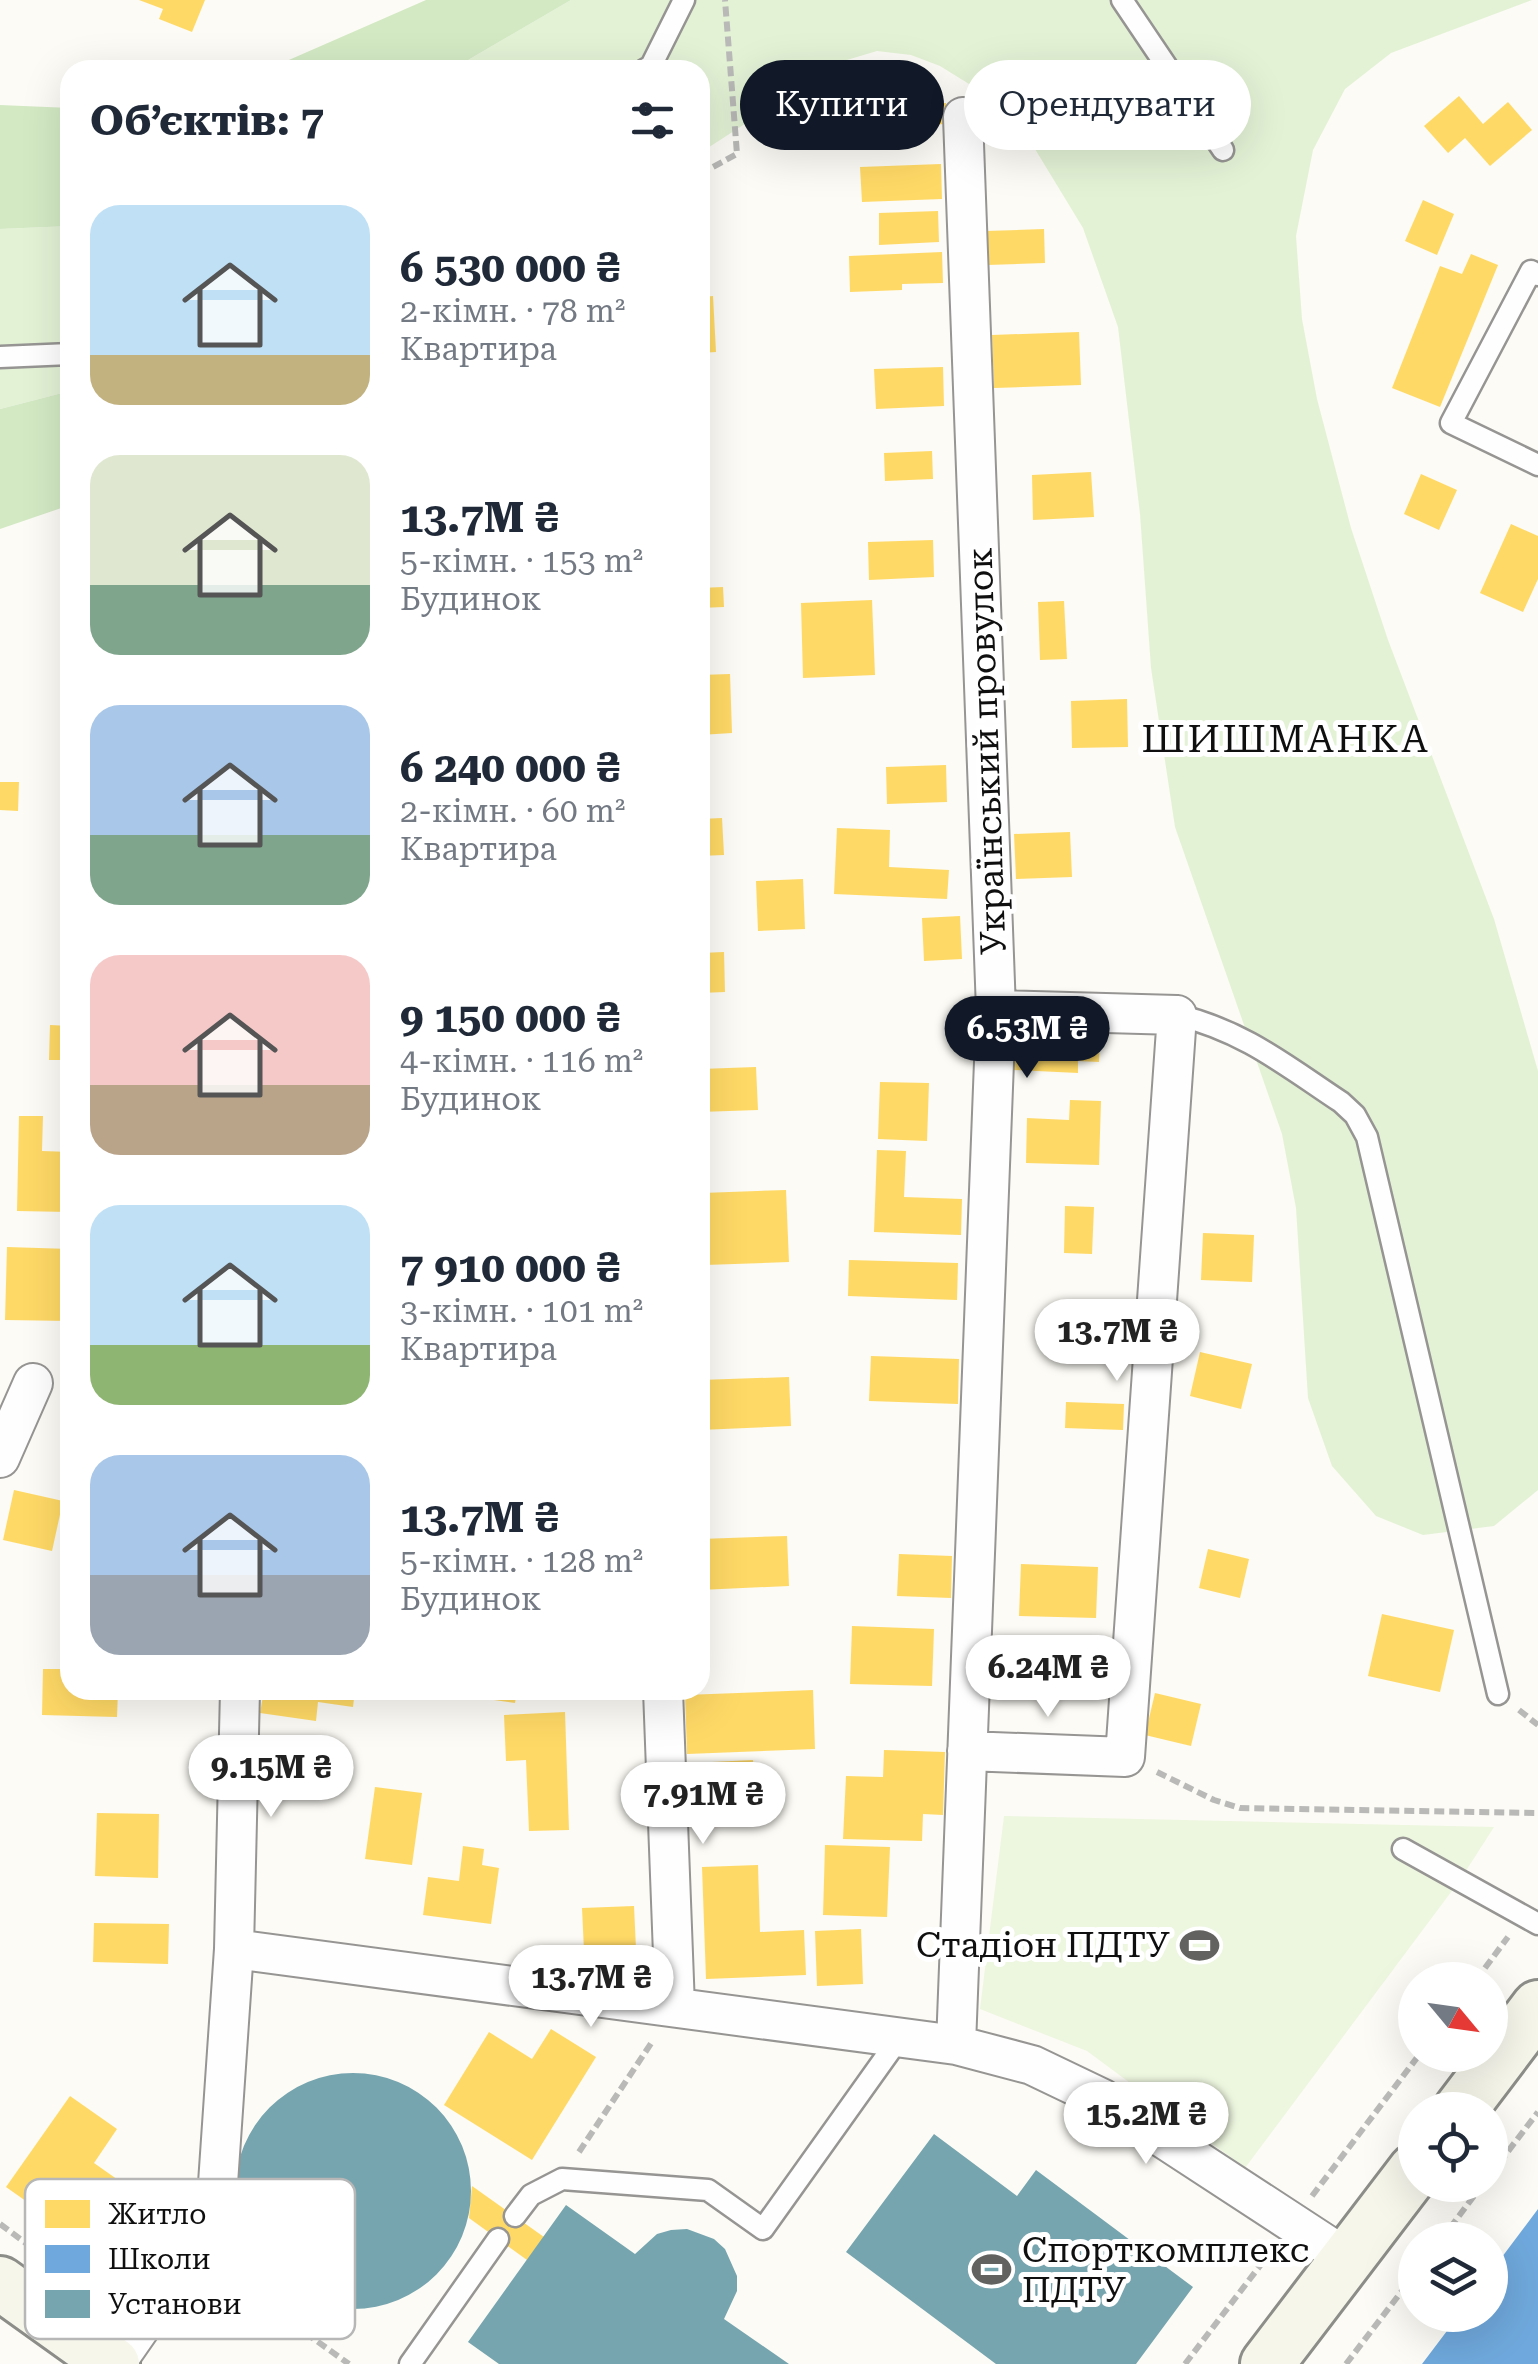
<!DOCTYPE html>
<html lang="uk">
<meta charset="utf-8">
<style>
:root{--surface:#fff;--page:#f6f6f7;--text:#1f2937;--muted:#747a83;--accent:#111827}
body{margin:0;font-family:"Roboto Serif",serif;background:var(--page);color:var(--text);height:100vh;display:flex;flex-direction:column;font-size:38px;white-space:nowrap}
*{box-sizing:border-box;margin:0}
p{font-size:32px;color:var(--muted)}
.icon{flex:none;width:55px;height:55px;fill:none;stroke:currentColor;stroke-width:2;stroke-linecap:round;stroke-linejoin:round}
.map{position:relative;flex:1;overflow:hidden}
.side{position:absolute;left:60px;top:60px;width:650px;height:1640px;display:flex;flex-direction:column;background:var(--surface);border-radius:30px;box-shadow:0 10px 40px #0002}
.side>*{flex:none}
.hud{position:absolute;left:740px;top:60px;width:648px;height:90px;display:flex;gap:20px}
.needle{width:65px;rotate:119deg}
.fabs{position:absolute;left:1398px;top:1962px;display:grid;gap:20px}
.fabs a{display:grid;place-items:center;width:110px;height:110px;border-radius:50%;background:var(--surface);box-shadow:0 10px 40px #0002;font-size:50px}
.price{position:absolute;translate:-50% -85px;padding:0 22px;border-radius:35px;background:#fff;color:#222;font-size:32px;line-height:65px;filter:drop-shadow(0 2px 5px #0008)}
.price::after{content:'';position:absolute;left:50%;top:60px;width:30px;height:22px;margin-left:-15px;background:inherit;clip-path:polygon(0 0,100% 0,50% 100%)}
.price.active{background:var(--accent);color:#fff}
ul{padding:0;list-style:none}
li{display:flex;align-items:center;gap:30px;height:250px;padding:0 30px}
li span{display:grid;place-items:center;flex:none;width:280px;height:200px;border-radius:30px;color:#555}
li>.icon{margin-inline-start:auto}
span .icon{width:120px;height:120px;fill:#fffc;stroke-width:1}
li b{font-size:42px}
h2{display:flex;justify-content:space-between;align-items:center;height:120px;padding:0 30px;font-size:42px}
.chip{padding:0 35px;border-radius:45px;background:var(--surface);box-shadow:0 10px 40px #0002;font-size:35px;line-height:90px}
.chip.active{background:var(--accent);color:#fff}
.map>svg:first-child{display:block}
</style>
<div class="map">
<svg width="1538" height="2364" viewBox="0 0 1538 2364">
<rect width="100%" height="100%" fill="#fcfbf5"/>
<path fill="#e3f2d5" d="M571 0H1532L1391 53 1345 89 1313 150 1296 236 1302 319 1317 399 1351 528 1388 640 1494 919 1538 1071V1490L1494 1526 1423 1535 1376 1516 1332 1466 1308 1398 1296 1208 1282 1134 1175 827 1151 668 1140 514 1118 327 1083 228 1035 149 982 92 940 66 911 55 877 51 840 62 700 153 708 133 707 114 700 104V70H451Z
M70 226V391L0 409V229Z"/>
<path fill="#d3e9c4" d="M426 0H571L451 70H266Z
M0 105 70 108V226L0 229Z
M70 391V505L0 529V409Z"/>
<path fill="#edf6df" d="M1004 1816 1494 1827 1460 1880 1245 2168 1087 2051 980 2009Z"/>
<path fill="#ffd966" d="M139 0H205L192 32 159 19 163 9Z
M1459 96 1483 124 1508 102 1532 130 1490 166 1465 138 1448 153 1424 126Z
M946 103 947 124 918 125 917 104Z
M941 164 942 199 862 202 860 167Z
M1423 200 1454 214 1437 255 1405 241Z
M938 211 939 242 879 245V213Z
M1044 229 1045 263 987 265 986 231Z
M942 252 943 283 902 284V290L850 292 849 256Z
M1471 254 1498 265 1440 407 1392 388 1440 266 1462 274Z
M713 296 716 352 700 353V297Z
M1079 332 1081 385 994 388 992 335Z
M943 367 944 406 876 409 874 369Z
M932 451 933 479 885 481 884 453Z
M1091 472 1094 517 1033 520 1032 475Z
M1421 474 1457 490 1439 530 1404 514Z
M1511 524 1538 536V579L1523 612 1480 593Z
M933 540 934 577 869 580 868 542Z
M723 587 724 607 700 608V588Z
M872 600 875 675 803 678 801 603Z
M1064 601 1067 659 1040 660 1038 602Z
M730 674 732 733 700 735V675Z
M1127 699 1128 747 1072 748 1071 701Z
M946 765 947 802 887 804 886 767Z
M0 782H19L18 811 0 810Z
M722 818 724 855 700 856V819Z
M837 828 890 830 889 867 949 870 947 899 834 894Z
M1070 832 1072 877 1016 879 1014 834Z
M803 879 805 929 758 931 756 881Z
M960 916 962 959 924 961 922 918Z
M724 952 725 992 700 993V953Z
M50 1025 70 1026V1060H49Z
M1016 1030 1100 1033 1099 1062 1078 1061V1073L1014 1070Z
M756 1067 758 1110 700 1112V1069Z
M880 1082 929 1083 927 1141 878 1139Z
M1070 1100 1101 1101 1099 1165 1026 1163 1027 1118 1069 1120Z
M19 1116H43L42 1151 70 1152 69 1212 17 1211Z
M877 1150 906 1151 904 1197 962 1199 961 1235 874 1232Z
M786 1190 789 1262 705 1265 702 1193Z
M1065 1206 1094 1207 1092 1254 1064 1253Z
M1203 1233 1254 1235 1252 1282 1201 1280Z
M7 1247 70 1249V1321L5 1320Z
M849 1260 958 1263 957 1300 848 1296Z
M1200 1352 1252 1364 1241 1409 1190 1396Z
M871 1356 959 1359 958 1404 869 1401Z
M789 1377 791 1426 700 1430V1380Z
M1066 1402 1124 1404 1123 1430 1065 1428Z
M14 1490 63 1501 52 1551 3 1540Z
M787 1536 789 1586 700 1590V1539Z
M1208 1549 1249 1559 1240 1598 1199 1588Z
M899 1554 952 1556 951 1598 897 1596Z
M1021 1564 1098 1567 1096 1618 1019 1616Z
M1382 1614 1454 1630 1440 1692 1368 1676Z
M852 1626 934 1629 932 1686 850 1684Z
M1028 1654 1069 1656 1068 1690 1026 1689Z
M43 1669H70V1690H118L117 1717 42 1715Z
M264 1690H355L353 1707 318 1702 316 1721 260 1713Z
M451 1690H517L515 1703 451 1694Z
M813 1690 815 1749 687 1754 685 1695Z
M1155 1693 1201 1704 1191 1746 1145 1735Z
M565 1712 569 1830 529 1831 526 1760 506 1761 504 1715Z
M884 1750 945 1752 943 1815 923 1814 922 1841 843 1839 846 1776 883 1777Z
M753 1760 756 1816 693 1818 691 1763Z
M375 1787 422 1793 412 1865 365 1859Z
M97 1813 159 1814 158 1878 95 1876Z
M825 1845 890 1847 887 1917 823 1915Z
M463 1846 484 1849 482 1865 499 1868 491 1924 423 1915 428 1877 459 1881Z
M758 1865 760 1932 804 1930 806 1975 706 1979 702 1867Z
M634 1906 636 1949 584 1951 582 1908Z
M94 1923 169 1924 168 1964 93 1962Z
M861 1929 863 1984 817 1986 815 1931Z
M551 2029 596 2057 532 2160 444 2105 489 2032 532 2059Z
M70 2096 117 2129 94 2163 165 2213 125 2271 6 2187Z
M472 2186 544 2237 527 2260 469 2218Z"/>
<path fill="#6fa8dc" d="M1538 2209V2364H1422L1459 2315H1490V2273Z"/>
<path fill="#76a5af" d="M235 2191a118 118 0 1 1 236 0a118 118 0 1 1-236 0Z
M934 2134 1017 2196 1036 2170 1193 2287 1136 2364H996L846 2252Z
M566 2205 635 2254 657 2234 671 2230 687 2229 714 2239 725 2249 737 2276V2291L724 2319 789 2364H499L468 2342Z"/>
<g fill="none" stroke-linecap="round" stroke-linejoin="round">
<defs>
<path id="lane" d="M1122 0 1223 150
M644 70 651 66 684 0
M1538 275 1531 271 1451 423 1538 465
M0 357 70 354
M1177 1015C1244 1031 1285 1065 1341 1102L1355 1115 1367 1137 1498 1694
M1403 1849 1538 1924
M515 2216 531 2195 562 2179 708 2190 763 2229 900 2037
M410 2364 498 2239"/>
<path id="street" d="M0 1458 33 1383
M663 1690 675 2007
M967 1751 1125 1757 1177 1015 996 1010
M234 1949 956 2045 1032 2065 1103 2099 1348 2259
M956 2045 996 1010 963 117
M115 2364 204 2236 217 2198 234 1949 240 1690"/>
<path id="secondary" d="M1460 2110 1538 2007
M0 2283 113 2364
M1267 2364 1415 2170"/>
</defs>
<use href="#lane" stroke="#969593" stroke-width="25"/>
<use href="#street" stroke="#969593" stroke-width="42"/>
<use href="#secondary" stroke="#8c8c89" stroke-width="58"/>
<path stroke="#b9b9b8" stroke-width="6" stroke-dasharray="10 5" stroke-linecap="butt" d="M700 174 737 154 725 0
M1519 1710 1538 1725
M1157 1772 1214 1800 1240 1808 1538 1813
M1476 1980 1508 1937
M579 2152 652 2042
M1490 2175 1538 2112
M1312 2196 1419 2055
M0 2224 27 2244
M1441 2240 1482 2185
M220 2272 349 2364
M1185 2364 1272 2250
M1346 2364 1415 2274"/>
<use href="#lane" stroke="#fffefe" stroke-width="20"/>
<use href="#street" stroke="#fffefe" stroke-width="38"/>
<use href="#secondary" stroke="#f6f6eb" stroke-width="52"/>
</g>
<defs>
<symbol id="stadium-bare" viewBox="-9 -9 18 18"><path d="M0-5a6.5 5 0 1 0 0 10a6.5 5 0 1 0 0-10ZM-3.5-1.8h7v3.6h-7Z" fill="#626260" stroke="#fff" stroke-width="2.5" paint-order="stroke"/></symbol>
</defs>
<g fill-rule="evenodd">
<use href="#stadium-bare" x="1172" y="1918" width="55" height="55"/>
<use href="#stadium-bare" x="964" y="2242" width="55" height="55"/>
</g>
<g text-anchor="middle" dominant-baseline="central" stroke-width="10" stroke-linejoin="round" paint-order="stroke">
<g font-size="35" fill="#0f0f0f" stroke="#fff">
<text transform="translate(987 751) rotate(-92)">Український провулок</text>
</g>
<g font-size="35" fill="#0f0f0f" stroke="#fff" text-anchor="end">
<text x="1170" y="1945">Стадіон ПДТУ</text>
<text x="1022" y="2250" text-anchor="start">Спорткомплекс<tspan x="1022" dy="40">ПДТУ</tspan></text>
</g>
<g font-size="38" letter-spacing="2.5" fill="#0f0f0f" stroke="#fff">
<text x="1286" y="739">ШИШМАНКА</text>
</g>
</g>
<rect x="25" y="2179" width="330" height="160" rx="15" fill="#fff" stroke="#b7b7b7" stroke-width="2.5"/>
<rect x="45" y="2200" width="45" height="28" fill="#ffd966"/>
<rect x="45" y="2245" width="45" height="28" fill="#6fa8dc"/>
<rect x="45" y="2290" width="45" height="28" fill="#76a5af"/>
<g font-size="28" fill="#0f0f0f">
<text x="108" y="2224">Житло</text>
<text x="108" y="2269">Школи</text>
<text x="108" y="2314">Установи</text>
</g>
</svg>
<div class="fabs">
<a><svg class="needle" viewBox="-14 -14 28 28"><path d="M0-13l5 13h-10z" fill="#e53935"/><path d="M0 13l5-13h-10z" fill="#747a83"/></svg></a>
<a><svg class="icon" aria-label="locate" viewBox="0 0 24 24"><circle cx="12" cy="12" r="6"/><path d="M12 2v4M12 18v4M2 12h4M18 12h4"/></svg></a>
<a><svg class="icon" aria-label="layers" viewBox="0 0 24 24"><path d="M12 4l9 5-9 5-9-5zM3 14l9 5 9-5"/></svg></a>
</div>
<b class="price active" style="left:1027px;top:1081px">6.53M ₴</b>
<b class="price" style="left:1117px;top:1384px">13.7M ₴</b>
<b class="price" style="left:1048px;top:1720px">6.24M ₴</b>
<b class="price" style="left:271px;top:1820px">9.15M ₴</b>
<b class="price" style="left:703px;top:1847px">7.91M ₴</b>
<b class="price" style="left:591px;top:2030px">13.7M ₴</b>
<b class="price" style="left:1146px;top:2167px">15.2M ₴</b>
<div class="hud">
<a class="chip active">Купити</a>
<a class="chip">Орендувати</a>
</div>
<section class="side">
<h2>Об’єктів: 7<svg class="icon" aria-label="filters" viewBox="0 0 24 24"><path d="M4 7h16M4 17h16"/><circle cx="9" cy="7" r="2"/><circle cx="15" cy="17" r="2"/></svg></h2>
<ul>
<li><span style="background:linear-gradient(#bfe0f5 75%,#c2b280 0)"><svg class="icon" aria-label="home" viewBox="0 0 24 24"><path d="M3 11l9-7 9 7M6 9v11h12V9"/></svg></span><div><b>6 530 000 ₴</b><p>2-кімн. · 78 m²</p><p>Квартира</p></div></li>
<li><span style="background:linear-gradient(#dfe7d0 65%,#7fa58c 0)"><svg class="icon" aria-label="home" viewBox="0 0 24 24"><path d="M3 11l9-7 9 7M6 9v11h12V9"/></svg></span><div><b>13.7M ₴</b><p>5-кімн. · 153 m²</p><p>Будинок</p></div></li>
<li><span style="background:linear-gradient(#a9c7e8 65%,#7fa58c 0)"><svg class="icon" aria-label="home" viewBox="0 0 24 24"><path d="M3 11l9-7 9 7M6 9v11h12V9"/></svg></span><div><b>6 240 000 ₴</b><p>2-кімн. · 60 m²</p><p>Квартира</p></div></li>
<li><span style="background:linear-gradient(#f6c9c9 65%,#b9a48a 0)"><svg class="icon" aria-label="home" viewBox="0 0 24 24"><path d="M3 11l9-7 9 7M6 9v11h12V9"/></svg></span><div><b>9 150 000 ₴</b><p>4-кімн. · 116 m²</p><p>Будинок</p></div></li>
<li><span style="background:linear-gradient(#bfe0f5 70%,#8fb573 0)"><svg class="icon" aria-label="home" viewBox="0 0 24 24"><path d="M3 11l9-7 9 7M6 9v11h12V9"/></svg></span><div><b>7 910 000 ₴</b><p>3-кімн. · 101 m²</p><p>Квартира</p></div></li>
<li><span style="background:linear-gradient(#a9c7e8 60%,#9aa5b1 0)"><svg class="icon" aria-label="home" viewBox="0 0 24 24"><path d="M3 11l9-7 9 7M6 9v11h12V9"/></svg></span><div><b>13.7M ₴</b><p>5-кімн. · 128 m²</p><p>Будинок</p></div></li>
</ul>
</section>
</div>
